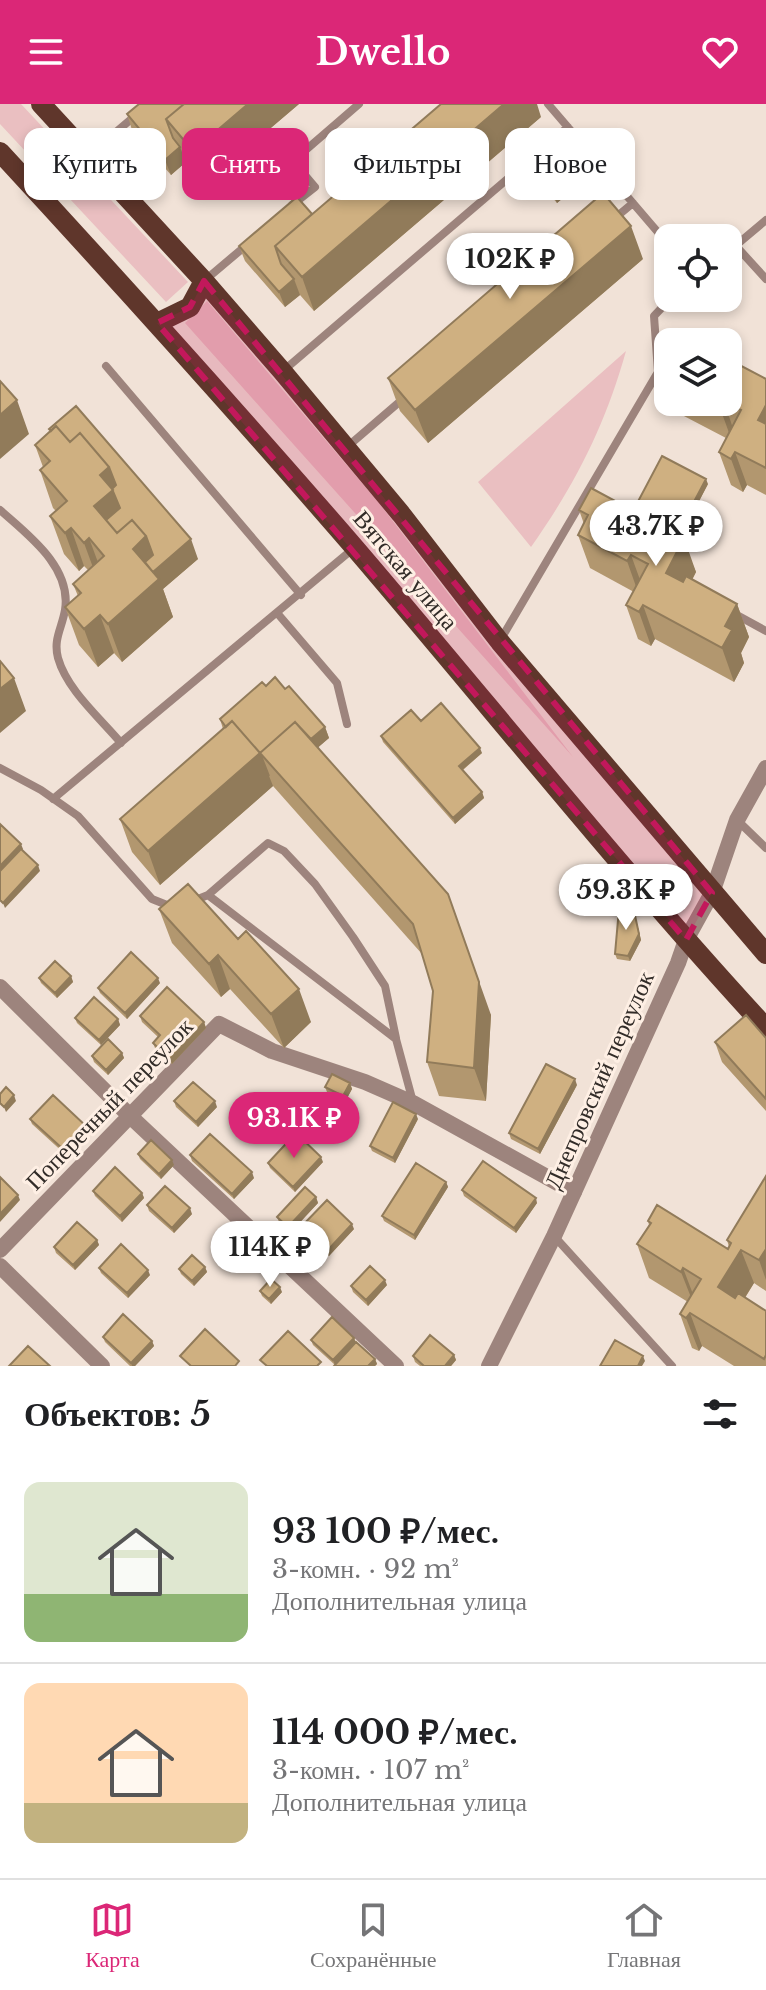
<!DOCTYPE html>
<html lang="ru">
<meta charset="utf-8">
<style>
:root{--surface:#fff;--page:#f2f2f2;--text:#202124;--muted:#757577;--line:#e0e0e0;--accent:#db2777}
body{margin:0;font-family:"Libre Baskerville",serif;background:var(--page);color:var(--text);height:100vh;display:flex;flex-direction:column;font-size:30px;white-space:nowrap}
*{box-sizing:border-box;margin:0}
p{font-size:26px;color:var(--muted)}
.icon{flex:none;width:44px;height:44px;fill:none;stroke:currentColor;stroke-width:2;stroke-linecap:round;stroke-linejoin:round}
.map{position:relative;height:1262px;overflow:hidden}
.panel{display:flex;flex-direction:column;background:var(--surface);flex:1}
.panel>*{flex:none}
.hud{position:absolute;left:24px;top:24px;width:718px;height:72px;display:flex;gap:16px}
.tools{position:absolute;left:654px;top:120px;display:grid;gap:16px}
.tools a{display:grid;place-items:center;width:88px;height:88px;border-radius:16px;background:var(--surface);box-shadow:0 4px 12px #0003;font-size:40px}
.price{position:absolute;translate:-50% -68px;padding:0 18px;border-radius:28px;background:#fff;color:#222;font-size:26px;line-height:52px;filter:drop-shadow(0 2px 4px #0008)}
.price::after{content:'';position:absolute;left:50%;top:48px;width:24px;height:18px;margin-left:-12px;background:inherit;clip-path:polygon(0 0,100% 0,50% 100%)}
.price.on{background:var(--accent);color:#fff}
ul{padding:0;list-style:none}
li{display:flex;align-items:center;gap:24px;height:200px;padding:0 24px}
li+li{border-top:2px solid var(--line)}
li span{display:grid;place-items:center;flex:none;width:224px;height:160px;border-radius:16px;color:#555}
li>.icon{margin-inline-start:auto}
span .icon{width:96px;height:96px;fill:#fffc;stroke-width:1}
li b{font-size:34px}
h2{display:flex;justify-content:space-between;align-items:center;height:96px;padding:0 24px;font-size:34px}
.chip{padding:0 28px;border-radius:16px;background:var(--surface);box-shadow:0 4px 12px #0003;font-size:28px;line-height:72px}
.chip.on{background:var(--accent);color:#fff}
header{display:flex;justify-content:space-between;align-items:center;height:104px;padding:0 24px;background:var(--accent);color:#fff;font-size:36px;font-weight:800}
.menu{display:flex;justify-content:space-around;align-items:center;height:112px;border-top:2px solid var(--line);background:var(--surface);font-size:22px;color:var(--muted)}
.menu a{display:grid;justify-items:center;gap:4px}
.menu .on{color:var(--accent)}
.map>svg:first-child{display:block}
</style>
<header><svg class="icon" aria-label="menu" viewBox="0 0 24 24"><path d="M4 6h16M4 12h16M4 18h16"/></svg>Dwello<svg class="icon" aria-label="heart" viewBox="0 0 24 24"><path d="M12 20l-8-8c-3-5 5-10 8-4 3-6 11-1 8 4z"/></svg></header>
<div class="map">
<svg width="766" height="1262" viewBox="0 0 766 1262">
<rect width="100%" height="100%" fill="#f1e2d7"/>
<path fill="#eabfc1" d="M0 0H21L188 178 166 198 0 20Z
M207 197 379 399 573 653 185 219Z
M626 247C605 322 576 379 531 443L478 378Z"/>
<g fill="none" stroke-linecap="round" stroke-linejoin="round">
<path stroke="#9d847d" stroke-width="8" d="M548 0 668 140
M89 51 149 0
M292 101 315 83 293 57 359 0
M615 114 633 99
M736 142 766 175
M728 148 766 116
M204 177 249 139
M106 262 301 491
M283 267 568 23
M347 343 404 294
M0 406C28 431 72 463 65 506 62 524 53 535 58 554 67 586 100 614 121 639
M278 510 337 579 347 620
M735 510 766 527
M501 535 658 268 654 212 671 194
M0 664 41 686 78 712 152 795 172 803
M53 695 354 444
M738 717 766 744
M208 791 268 739 284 747 315 780 353 833 385 882 396 934
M193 797 208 791 396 935 413 998
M554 1132 672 1262"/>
<path stroke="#9d847d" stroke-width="16" d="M0 883 131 1013 396 1262
M0 1146 219 920 272 947 365 978 413 999 574 1088
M0 1162 102 1262"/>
<path stroke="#9d847d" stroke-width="16" d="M489 1262 554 1132 678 859 686 836 712 789 737 716 766 664"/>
<path stroke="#5f362b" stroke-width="20" d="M41 0 204 177 282 267 401 410 500 538 766 850
M0 48C120 178 238 309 354 443 491 603 623 769 766 924
M157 219 190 203 204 177"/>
</g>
<path fill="#b2976f" d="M299 0 205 80 186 58 171 71 132 26 127 10Z
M541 13 314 207 300 191 285 203 245 157 239 142Z
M535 68 575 84 557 99 539 78Z
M643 155 428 339 400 307 388 274Z
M766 275V391L747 381 743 388 731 381 719 348 726 334 682 311 678 298H728Z
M49 325 198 455 163 485 173 513 122 558 114 549 98 563 79 541 65 503 78 492 73 480 88 466 84 462 79 467 64 450 50 412 56 407 53 404 40 366 43 363 35 341 50 327Z
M708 380 680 432 696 468 692 476 737 500 749 533 741 549 744 559 734 578 655 535 651 542 638 535 626 501 634 488 590 464 578 431 584 420 579 406 633 407Z
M266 582 285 585 325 623 329 634 318 643 491 911 486 997 439 992 427 958 433 887 422 850 273 682 160 781 132 748 120 715 223 625 220 615Z
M421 617 482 649 463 666 482 688 484 694 455 720 383 638 381 632Z
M159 805 311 918 284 944 230 885 221 893 172 839Z
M634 807 641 836 630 857 617 855 615 850Z
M71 872 73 878 57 894 41 879 39 874Z
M160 879 127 915 100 889 98 884Z
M140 912 204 918 206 924 172 960 155 944 153 939 158 933 142 918Z
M75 914 118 915 120 921 101 941 77 919Z
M766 934V1007L722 958 715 938Z
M122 949 124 954 108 971 94 958 92 952Z
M350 979 352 985 345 998 327 988 325 983Z
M577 981 540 1050 511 1035 509 1029Z
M174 997 217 1003 198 1023 176 1003Z
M30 1015 86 1022 88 1027 66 1051 32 1020Z
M418 1015 395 1059 372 1047 370 1042Z
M138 1050 174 1061 161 1075 140 1055Z
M190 1051 254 1074 234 1095 192 1057Z
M323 1058 295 1088 270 1064 268 1059Z
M766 1072V1187L754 1179 745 1194 766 1207V1262H734L702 1242 699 1247 692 1244 680 1210 688 1198 649 1174 637 1140 649 1121 648 1117 728 1145 729 1143 727 1136Z
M446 1078 448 1083 415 1136 384 1117 382 1112Z
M462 1086 537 1099 516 1129 464 1092Z
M93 1087 142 1089 144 1094 122 1118 95 1092Z
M316 1093 318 1099 290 1129 279 1118 277 1113Z
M147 1101 192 1110 174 1129 149 1107Z
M301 1123 354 1125 329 1152 303 1128Z
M97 1136 99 1141 75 1166 56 1149 54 1143Z
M205 1163 207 1168 194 1182 181 1170 179 1165Z
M99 1164 150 1171 128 1194 101 1169Z
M387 1181 368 1202 353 1188 351 1182Z
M260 1187 282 1188 271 1200 262 1192Z
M103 1233 152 1237 154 1242 135 1262H130L105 1238Z
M354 1234 356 1239 375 1255 377 1260 375 1262H334L335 1261 313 1241 311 1236Z
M454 1251 456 1256 451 1262H420L415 1258 413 1252Z"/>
<path fill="#917b5a" d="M248 0H299L205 80 193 47Z
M504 0H537L541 13 314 207 302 173Z
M180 43 186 58 171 71 165 56Z
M572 73 575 84 557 99 553 89Z
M631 122 643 155 428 339 415 306Z
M294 175 300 191 285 203 279 188Z
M17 296 29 330 0 355V311Z
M723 298H724L735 330 732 337 720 304Z
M766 301V338L758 316Z
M735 348 747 381 743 388 731 355Z
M109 363 123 401 101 421 94 402 100 371Z
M706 375 708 380 678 438 676 432Z
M71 424 84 462 79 467 65 429Z
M146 432 191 435 198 455 163 485 173 513 122 558 108 520 124 447Z
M89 434 103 472 98 477 84 439Z
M684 434 696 468 678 503 666 469Z
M631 451 643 484 639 491 627 457Z
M737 500 749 533 741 549 744 559 734 578 722 544 725 522Z
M643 501 655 535 651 542 639 508Z
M100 511 114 549 98 563 84 525Z
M14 574 26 607 0 629V585Z
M325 623 329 634 283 674 276 666Z
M480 644 482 649 461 667 459 662Z
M260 649 273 682 160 781 148 747Z
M482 688 484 694 455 720 453 714Z
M21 740 23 745 0 770V762Z
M38 761 40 767 5 804 3 799Z
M448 790 491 911 486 997 474 964Z
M634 807 641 836 630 857 628 852Z
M218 851 230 885 221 893 209 860Z
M71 872 73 878 57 894 55 889Z
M158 874 160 879 127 915 125 909Z
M299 885 311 918 284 944 271 910Z
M118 915 120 921 101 941 99 936Z
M204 918 206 924 172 960 170 955Z
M122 949 124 954 108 971 106 966Z
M575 975 577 981 540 1050 538 1045Z
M350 979 352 985 345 998 343 992Z
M14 991 16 997 6 1008 4 1003Z
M215 997 217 1003 198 1023 196 1018Z
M416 1010 418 1015 395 1059 393 1054Z
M86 1022 88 1027 66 1051 64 1046Z
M321 1053 323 1058 295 1088 293 1083Z
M172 1056 174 1061 161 1075 159 1070Z
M252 1068 254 1074 234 1095 232 1090Z
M446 1078 448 1083 415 1136 414 1131Z
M142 1089 144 1094 122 1118 120 1112Z
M18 1091 20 1096 0 1118V1110Z
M316 1093 318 1099 290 1129 288 1123Z
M536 1094 537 1099 516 1129 514 1124Z
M190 1104 192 1110 174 1129 172 1124Z
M352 1120 354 1125 329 1152 327 1147Z
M97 1136 99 1141 75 1166 73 1161Z
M766 1145V1176L759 1156Z
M741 1146 754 1179 730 1217 718 1183Z
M205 1163 207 1168 194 1182 192 1177Z
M683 1164 696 1198 694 1201 681 1168Z
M148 1166 150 1171 128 1194 127 1189Z
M385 1176 387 1181 368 1202 366 1196Z
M280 1183 282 1188 271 1200 269 1195Z
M690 1209 702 1242 699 1247 686 1214Z
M354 1234 356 1239 335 1261 333 1256Z
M152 1237 154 1242 135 1262H132L131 1259Z
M454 1251 456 1256 451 1262H445Z
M643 1252 645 1257 642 1262H638Z
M375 1255 377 1260 375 1262H368Z"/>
<path fill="#cfb081" stroke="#917b5a" stroke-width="2" d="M139 0H184L166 15 173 34 180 43 165 56 127 10Z
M184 0H248L193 47 166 15Z
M441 0H504L302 173 275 142Z
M554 52 572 73 553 89 535 68Z
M603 89 631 122 415 306 388 274Z
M297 93 312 110 275 142 281 160 294 175 279 188 239 142Z
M683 230 697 238H679Z
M728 255 766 275V301L758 316 766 320V364L735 348 731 355 719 348 741 306 725 298H728Z
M0 277 17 296 0 311Z
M709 298H723L720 304Z
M76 302 191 435 153 468 145 458 153 451 146 432 132 416 117 429 106 416 120 404 112 385 116 381 109 363 80 329 70 338 56 322 51 327 49 325Z
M56 322 70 338 80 329 109 363 100 371 113 386 94 402 117 429 132 416 146 432 133 445 159 475 108 520 100 511 84 525 65 503 81 489 73 480 104 452 89 434 84 439 71 424 65 429 50 412 67 397 40 366 50 357 35 341Z
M662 352 706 375 677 430 633 407Z
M591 384 684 434 666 469 683 478 686 472 737 500 725 522 732 526 722 544 643 501 639 508 626 501 648 460 631 451 627 457 578 431 588 411 579 406Z
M0 557 14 574 0 585Z
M275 573 285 585 289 582 325 623 311 635 295 618 260 649 269 672 260 649 232 617 226 623 220 615 262 578 266 582Z
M441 599 480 644 459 662 482 688 453 714 381 632 411 606 421 617Z
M232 617 260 649 148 747 120 715Z
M295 618 448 790 479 878 474 964 427 958 433 887 413 820 260 649Z
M0 720 21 740 0 762Z
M21 745 38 761 3 799 0 796V767Z
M188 780 238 835 246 827 299 885 271 910 218 851 209 860 159 805Z
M619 805 634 807 639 830 628 852 615 850Z
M131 848 158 874 125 909 98 884Z
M55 857 71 872 55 889 39 874Z
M167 883 204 918 170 955 153 939 160 931 140 912Z
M94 893 118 915 99 936 75 914Z
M746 911 766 934V995L715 938Z
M108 935 122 949 106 966 92 952Z
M546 960 575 975 538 1045 509 1029Z
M332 970 350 979 343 992 325 983Z
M193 978 215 997 196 1018 174 997Z
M6 983 14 991 4 1003 0 999V990Z
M53 991 86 1022 64 1046 30 1015Z
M393 998 416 1010 393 1054 370 1042Z
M296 1029 321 1053 293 1083 268 1059Z
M210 1030 252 1068 232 1090 190 1051Z
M151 1036 172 1056 159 1070 138 1050Z
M483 1057 536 1094 514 1124 462 1086Z
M416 1059 446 1078 414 1131 382 1112Z
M115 1063 142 1089 120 1112 93 1087Z
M766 1072V1145L759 1156 741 1146 718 1183 735 1194 738 1189 766 1207V1251L764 1255 690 1209 686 1214 680 1210 701 1175 683 1164 681 1168 637 1140 651 1119 648 1117 657 1101 728 1145 731 1139 727 1136Z
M0 1073 18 1091 0 1110Z
M165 1082 190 1104 172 1124 147 1101Z
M305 1083 316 1093 288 1123 277 1113Z
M327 1096 352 1120 327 1147 301 1123Z
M77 1118 97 1136 73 1161 54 1143Z
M121 1140 148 1166 127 1189 99 1164Z
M192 1151 205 1163 192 1177 179 1165Z
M370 1162 385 1176 366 1196 351 1182Z
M271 1175 280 1183 269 1195 260 1187Z
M123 1210 152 1237 131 1259 103 1233Z
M332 1213 354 1234 333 1256 311 1236Z
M205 1225 239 1257 235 1262H191L180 1252Z
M288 1227 321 1258 317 1262H267L260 1256Z
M430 1231 454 1251 445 1262H424L413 1252Z
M615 1236 643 1252 638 1262H600Z
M356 1238 375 1255 368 1262H334Z
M28 1242 50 1262H9Z"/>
<path fill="#c2185b" fill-opacity="0.2" stroke="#c2185b" stroke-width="6" stroke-dasharray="16 10" stroke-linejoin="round" d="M204 177 712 789 686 836 157 219 190 203Z"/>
<g text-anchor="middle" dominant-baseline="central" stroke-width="6" stroke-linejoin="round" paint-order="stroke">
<g font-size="24" fill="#322c28" stroke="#feefe4">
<text transform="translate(406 466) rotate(50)">Вятская улица</text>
<text transform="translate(599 976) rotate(-66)">Днепровский переулок</text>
<text transform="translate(109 1000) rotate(-46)">Поперечный переулок</text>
</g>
</g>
</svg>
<div class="tools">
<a><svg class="icon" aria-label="locate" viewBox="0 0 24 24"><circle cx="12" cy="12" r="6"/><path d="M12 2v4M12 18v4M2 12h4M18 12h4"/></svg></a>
<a><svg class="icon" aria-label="layers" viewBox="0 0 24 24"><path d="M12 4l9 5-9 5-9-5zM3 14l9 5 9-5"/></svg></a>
</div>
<b class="price" style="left:510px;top:197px">102K ₽</b>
<b class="price" style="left:656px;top:464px">43.7K ₽</b>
<b class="price" style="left:626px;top:828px">59.3K ₽</b>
<b class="price on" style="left:294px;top:1056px">93.1K ₽</b>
<b class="price" style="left:270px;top:1185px">114K ₽</b>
<div class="hud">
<a class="chip">Купить</a>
<a class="chip on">Снять</a>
<a class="chip">Фильтры</a>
<a class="chip">Новое</a>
</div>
</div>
<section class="panel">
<h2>Объектов: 5<svg class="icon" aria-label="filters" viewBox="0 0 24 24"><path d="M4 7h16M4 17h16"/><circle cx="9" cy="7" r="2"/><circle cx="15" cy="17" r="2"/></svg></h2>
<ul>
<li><span style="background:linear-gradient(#dfe7d0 70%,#8fb573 0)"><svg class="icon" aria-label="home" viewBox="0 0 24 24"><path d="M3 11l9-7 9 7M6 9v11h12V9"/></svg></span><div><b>93 100 ₽/мес.</b><p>3-комн. · 92 m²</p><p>Дополнительная улица</p></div></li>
<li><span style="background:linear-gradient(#ffd9b3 75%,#c2b280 0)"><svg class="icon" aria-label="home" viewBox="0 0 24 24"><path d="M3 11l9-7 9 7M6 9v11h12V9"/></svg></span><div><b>114 000 ₽/мес.</b><p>3-комн. · 107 m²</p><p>Дополнительная улица</p></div></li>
</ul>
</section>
<nav class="menu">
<a class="on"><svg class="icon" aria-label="map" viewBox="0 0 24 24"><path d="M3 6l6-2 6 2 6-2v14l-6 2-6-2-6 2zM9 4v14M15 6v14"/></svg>Карта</a>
<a><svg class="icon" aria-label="saved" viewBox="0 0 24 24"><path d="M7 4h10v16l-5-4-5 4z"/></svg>Сохранённые</a>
<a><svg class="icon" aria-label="home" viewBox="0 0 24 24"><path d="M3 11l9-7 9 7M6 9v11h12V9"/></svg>Главная</a>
</nav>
